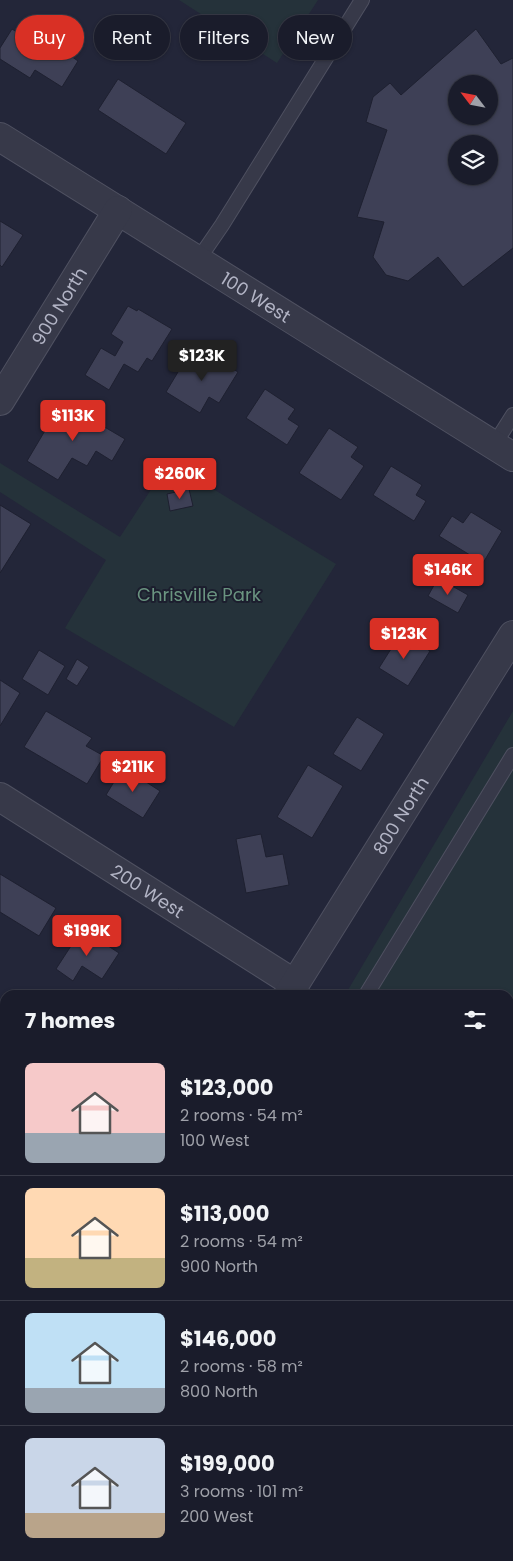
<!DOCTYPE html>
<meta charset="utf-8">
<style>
:root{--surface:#1a1c2b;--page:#272937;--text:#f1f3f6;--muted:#9fa1a9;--line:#383a47;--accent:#d93025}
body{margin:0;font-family:Poppins,sans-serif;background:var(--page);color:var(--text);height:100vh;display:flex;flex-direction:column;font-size:19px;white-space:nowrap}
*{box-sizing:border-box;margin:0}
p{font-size:16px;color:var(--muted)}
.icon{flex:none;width:28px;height:28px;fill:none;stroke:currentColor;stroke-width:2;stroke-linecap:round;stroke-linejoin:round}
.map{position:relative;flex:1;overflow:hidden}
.sheet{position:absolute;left:0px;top:990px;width:514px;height:571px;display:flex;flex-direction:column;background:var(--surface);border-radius:15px 15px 0 0;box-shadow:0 1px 4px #0004,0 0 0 1px var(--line)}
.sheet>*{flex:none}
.top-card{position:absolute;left:15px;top:15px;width:484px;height:45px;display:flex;gap:10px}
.needle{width:32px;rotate:302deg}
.buttons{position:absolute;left:448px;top:75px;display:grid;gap:10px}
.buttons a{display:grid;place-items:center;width:50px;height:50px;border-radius:50%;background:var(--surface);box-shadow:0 1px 4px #0004,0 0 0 1px var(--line);font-size:25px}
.price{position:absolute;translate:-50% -42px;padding:0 11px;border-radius:5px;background:var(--accent);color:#fff;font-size:16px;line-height:32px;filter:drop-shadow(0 1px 2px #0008)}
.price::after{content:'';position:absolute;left:50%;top:30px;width:15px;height:11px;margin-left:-8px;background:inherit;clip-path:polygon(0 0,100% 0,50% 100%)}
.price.current{background:#222;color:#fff}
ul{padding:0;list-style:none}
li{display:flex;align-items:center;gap:15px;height:125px;padding:0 25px}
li+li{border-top:1px solid var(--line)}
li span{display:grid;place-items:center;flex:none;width:140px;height:100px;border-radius:8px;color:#555}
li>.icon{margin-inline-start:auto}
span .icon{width:60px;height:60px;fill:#fffc;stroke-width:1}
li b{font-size:21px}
h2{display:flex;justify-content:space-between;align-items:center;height:60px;padding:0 25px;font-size:21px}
.tag{padding:0 18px;border-radius:22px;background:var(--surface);box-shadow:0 1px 4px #0004,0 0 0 1px var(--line);font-size:18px;line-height:45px}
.tag.current{background:var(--accent);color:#fff}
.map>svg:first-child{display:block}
</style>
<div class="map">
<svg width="513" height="1561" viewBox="0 0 513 1561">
<rect width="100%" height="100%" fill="#232639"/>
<path fill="#25323a" d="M179 0H318L277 63Z
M169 462 336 564 234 727 65 628 106 560 0 492V463L120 537Z
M513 711V1372L509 1370V995H345Z
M509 1402 513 1405V1561H0V1519L5 1511V1556H509Z"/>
<path fill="#3e4056" stroke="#1e2030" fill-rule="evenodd" d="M54 28 76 42 68 54 78 61 62 87 35 70 30 78 0 59V48L12 29 42 48Z
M476 29 501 64 513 58V248L463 287 438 257 408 281 386 275 373 257 384 222 357 217 387 130 366 122 373 97 390 83 401 95ZM456 84H489V116H456ZM456 144H489V176H456Z
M118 79 186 123 166 154 98 110Z
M0 221 23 235 2 267 0 265Z
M128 306 137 311 138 309 172 329 152 361 147 358 138 372 124 364 109 390 85 375 101 348 115 356 123 342 111 334Z
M206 352 238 372 219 403 209 397 200 413 166 392 187 357 199 364Z
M265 389 295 409 288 419 299 426 287 445 246 418Z
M62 402 125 439 112 461 96 451 87 466 72 458 58 480 27 461Z
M329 428 358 447 351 457 364 466 341 500 299 473Z
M391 466 422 485 416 495 426 501 414 521 373 495Z
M189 489 193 506 170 511 167 494Z
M0 505 31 524 0 573Z
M471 512 502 531 483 563 439 536 452 516 463 523Z
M438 578 468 595 458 613 428 596Z
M401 633 430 651 408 686 379 668Z
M39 650 65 666 48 695 22 679Z
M77 659 89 667 77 686 66 679Z
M0 680 20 693 0 726Z
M46 711 92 738 86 746 104 756 87 784 24 747Z
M357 717 384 734 361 771 333 754Z
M308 765 343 786 312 838 277 817Z
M123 767 160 791 143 818 106 795Z
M261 834 266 857 283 854 289 885 246 893 236 839Z
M0 874 56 908 39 936 0 912Z
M82 929 119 953 102 979 82 966 73 981 56 969Z
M178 989 189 995H175Z
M0 1081 5 1084V1126L0 1123Z
M0 1272 5 1275V1314L0 1311Z"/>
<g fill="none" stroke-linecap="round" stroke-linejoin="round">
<defs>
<path id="service" d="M198 260 222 225 362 0
M494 445 513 415
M366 995 513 755
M509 1232 513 1225
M509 1354 513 1357
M414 1556 422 1561"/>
<g id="minor">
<path id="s1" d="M0 137 513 457"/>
<path id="s2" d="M0 401 118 210"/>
<path id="s3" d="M0 797 295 984"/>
<path id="s4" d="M288 995 513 635"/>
<path d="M0 1192 5 1195"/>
<path d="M0 1458 5 1450"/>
</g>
</defs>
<use href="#service" stroke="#4f5161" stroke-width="16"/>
<use href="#minor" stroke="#4f5161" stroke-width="30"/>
<use href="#service" stroke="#373949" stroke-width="14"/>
<use href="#minor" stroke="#373949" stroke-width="28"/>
</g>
<g text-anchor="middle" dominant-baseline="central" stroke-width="4" stroke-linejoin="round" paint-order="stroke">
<g font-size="18" fill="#b2b4c5" stroke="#1c1e2e">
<text stroke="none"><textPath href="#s1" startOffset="302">100 West</textPath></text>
<text stroke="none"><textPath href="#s2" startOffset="112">900 North</textPath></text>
<text stroke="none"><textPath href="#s4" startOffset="212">800 North</textPath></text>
<text stroke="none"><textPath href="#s3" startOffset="175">200 West</textPath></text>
</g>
<g font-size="18" fill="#6a9480" stroke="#1c1e2e">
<text x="199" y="594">Chrisville Park</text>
</g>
</g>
</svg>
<div class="buttons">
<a><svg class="needle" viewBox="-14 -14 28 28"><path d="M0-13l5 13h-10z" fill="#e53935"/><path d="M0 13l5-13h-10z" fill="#9fa1a9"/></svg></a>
<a><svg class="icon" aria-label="layers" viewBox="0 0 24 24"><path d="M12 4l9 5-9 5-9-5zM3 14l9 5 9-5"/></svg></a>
</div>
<b class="price current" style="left:202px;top:382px">$123K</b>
<b class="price" style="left:73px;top:442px">$113K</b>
<b class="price" style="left:180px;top:500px">$260K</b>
<b class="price" style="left:448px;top:596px">$146K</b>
<b class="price" style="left:404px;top:660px">$123K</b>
<b class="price" style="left:133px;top:793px">$211K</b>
<b class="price" style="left:87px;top:957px">$199K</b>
<div class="top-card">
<a class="tag current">Buy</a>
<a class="tag">Rent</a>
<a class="tag">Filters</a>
<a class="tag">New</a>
</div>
<section class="sheet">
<h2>7 homes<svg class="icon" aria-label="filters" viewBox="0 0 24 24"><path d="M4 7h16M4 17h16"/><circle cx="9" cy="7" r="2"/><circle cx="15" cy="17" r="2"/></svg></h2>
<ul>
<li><span style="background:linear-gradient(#f6c9c9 70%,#9aa5b1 0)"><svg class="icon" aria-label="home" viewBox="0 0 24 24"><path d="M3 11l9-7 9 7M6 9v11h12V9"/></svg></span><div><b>$123,000</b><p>2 rooms · 54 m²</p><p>100 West</p></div></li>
<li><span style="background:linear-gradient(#ffd9b3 70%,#c2b280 0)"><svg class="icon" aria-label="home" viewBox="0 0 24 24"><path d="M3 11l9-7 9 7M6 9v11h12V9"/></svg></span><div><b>$113,000</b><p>2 rooms · 54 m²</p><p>900 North</p></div></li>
<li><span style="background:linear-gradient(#bfe0f5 75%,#9aa5b1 0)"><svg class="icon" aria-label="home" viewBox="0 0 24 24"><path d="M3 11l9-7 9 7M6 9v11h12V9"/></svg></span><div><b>$146,000</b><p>2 rooms · 58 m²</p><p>800 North</p></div></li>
<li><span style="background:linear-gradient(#c9d6e8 75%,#b9a48a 0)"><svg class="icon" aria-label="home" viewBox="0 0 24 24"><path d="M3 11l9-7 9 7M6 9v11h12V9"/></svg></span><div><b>$199,000</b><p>3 rooms · 101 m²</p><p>200 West</p></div></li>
</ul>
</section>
</div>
